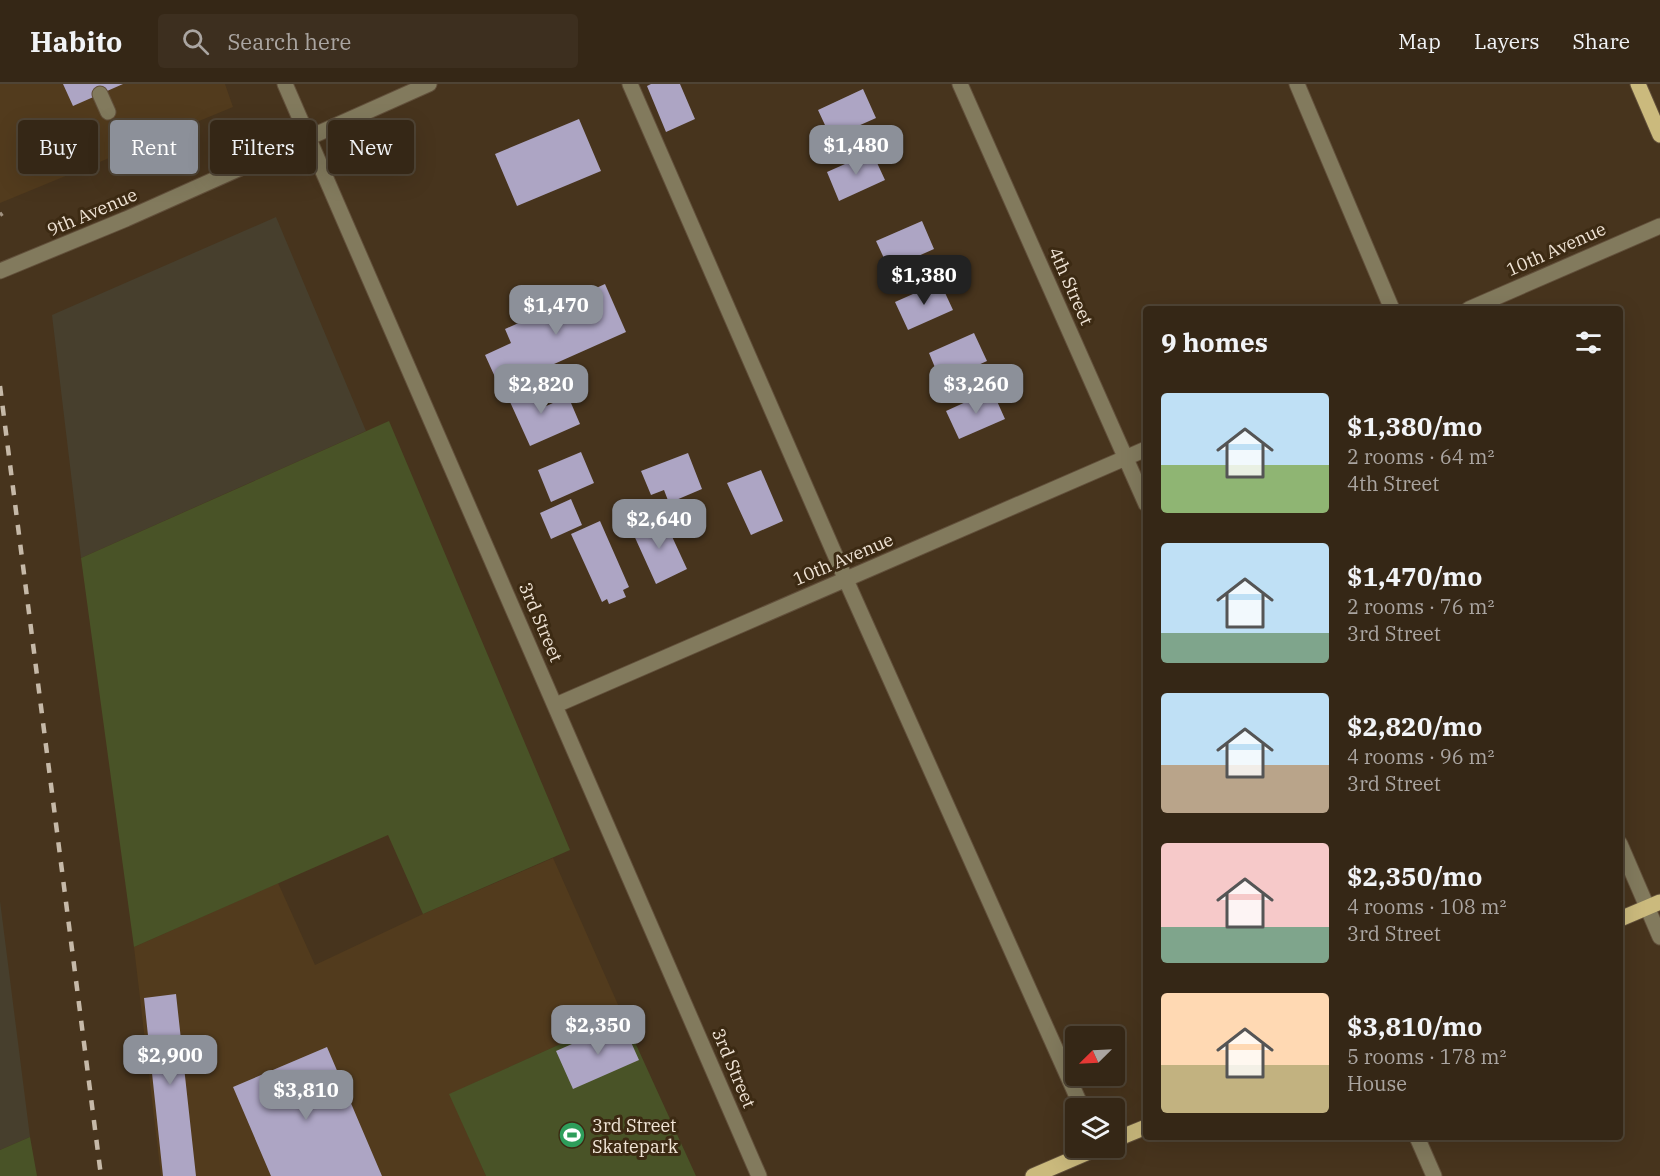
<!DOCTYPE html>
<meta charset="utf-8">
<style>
:root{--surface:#352716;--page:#3d2f1f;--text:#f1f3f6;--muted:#aaa5a1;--line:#4f4435;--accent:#8c9099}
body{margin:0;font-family:"IBM Plex Serif",serif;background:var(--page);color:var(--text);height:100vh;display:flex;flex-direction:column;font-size:22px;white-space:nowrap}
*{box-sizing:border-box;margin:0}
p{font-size:20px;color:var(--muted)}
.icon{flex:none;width:33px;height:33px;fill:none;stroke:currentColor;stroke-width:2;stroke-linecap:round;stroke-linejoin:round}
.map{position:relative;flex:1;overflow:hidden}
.sheet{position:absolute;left:1143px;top:222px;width:480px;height:834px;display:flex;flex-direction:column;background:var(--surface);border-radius:6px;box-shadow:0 6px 24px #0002,0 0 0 2px var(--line)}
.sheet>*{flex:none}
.top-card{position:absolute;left:18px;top:36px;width:570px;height:54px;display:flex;gap:12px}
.needle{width:39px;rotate:246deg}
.buttons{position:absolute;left:1065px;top:942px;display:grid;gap:12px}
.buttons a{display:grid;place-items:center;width:60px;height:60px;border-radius:6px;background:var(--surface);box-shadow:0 6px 24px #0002,0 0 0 2px var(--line);font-size:30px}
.price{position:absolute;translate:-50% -51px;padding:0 14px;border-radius:12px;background:var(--accent);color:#fff;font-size:20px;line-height:39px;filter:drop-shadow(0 2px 3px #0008)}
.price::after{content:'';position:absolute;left:50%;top:36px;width:18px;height:14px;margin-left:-9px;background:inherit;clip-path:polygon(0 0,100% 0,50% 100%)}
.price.current{background:#222;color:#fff}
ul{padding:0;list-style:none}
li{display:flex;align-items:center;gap:18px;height:150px;padding:0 18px}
li span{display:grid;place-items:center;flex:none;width:168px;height:120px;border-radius:6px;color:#555}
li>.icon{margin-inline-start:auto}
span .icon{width:72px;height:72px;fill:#fffc;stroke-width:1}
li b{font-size:26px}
h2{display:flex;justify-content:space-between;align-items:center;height:72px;padding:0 18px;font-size:26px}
.chip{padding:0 21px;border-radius:6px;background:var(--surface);box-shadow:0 6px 24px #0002,0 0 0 2px var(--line);font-size:21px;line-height:54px}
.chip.current{background:var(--accent);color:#fff}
header{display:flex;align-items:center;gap:36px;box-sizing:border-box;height:84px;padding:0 30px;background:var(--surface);border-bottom:2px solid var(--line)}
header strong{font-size:28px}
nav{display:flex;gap:33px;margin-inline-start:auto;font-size:21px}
.search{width:420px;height:54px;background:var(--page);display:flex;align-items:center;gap:15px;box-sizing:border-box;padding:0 21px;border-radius:6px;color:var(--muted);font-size:22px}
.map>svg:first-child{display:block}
</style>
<header>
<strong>Habito</strong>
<div class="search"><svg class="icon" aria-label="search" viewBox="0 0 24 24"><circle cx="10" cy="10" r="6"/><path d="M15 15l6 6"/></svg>Search here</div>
<nav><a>Map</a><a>Layers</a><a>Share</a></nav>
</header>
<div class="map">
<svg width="1660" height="1092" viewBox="0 0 1660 1092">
<rect width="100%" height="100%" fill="#47341d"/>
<path fill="#523b1d" d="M0 0H225L233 23 0 119Z
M553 774 623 932 450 1010 486 1092H161L134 863 278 799 315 881 423 830Z"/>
<path fill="#473f2d" d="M276 133 366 347 81 474 52 231Z
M0 817 30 1053 0 1066Z"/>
<path fill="#495327" d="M389 337 570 766 423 830 388 751 134 863 81 474Z
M623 932 696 1092H486L449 1010Z
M30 1053 37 1092H0V1066Z"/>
<path fill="#ada5c4" d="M63 0H123L73 22Z
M651 0H680L695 35 666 48 647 2Z
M863 5 876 34 831 54 818 26Z
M579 35 601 87 517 122 495 70Z
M872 68 885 96 839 117 827 88Z
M922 137 934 165 889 185 876 157Z
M940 198 953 226 908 246 895 218Z
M605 200 626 248 500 304 485 271 511 259 505 245Z
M974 249 987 277 941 298 929 269Z
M530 298 542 324 568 312 580 340 530 362 506 309Z
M992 306 1005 335 959 355 946 327Z
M581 368 594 399 551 418 538 386Z
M688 369 702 405 669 419 664 406 651 411 641 387Z
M761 386 783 437 751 451 727 399Z
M571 415 582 441 551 455 540 429Z
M663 433 687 485 656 500 632 447Z
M600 437 629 503 623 506 626 513 609 520 607 515 602 518 571 450Z
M176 910 196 1092H163L144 914Z
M622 938 639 976 573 1005 556 967Z
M327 963 382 1092H271L233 1003Z"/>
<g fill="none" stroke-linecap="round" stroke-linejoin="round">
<defs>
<path id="minor" d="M285 0 759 1092
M630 0 846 496 1082 1024
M960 0 1146 420
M1297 0 1392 225
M100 10 108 28
M0 187 126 135 429 0
M1469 225 1660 142
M556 621 1146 365
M1620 760 1660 853
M1417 1053 1434 1092"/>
<path id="major" d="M1638 0 1660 51
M1620 835 1660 818
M1114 1056 1146 1043
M1033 1092 1098 1064"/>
</defs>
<use href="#minor" stroke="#62503b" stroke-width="17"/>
<use href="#major" stroke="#62503b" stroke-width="17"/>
<path stroke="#a29381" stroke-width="4" stroke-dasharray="3 4.5" stroke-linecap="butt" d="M0 131 3 129"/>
<use href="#minor" stroke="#827a5d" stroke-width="15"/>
<use href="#major" stroke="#cbba7d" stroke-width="15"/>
<path stroke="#c6b9a8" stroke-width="4.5" stroke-dasharray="10 10" stroke-linecap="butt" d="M0 302 101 1092"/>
</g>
<defs>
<symbol id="stadium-disc" viewBox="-11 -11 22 22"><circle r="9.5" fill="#2e9e5b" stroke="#3c2a13"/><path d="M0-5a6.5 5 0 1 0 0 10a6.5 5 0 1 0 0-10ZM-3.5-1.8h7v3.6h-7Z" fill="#fff"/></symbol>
</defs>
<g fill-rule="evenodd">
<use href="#stadium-disc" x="557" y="1036" width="30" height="30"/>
</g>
<g text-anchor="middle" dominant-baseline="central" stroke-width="6" stroke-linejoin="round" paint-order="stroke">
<g font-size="18" fill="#f0e4d6" stroke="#3c2a13">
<text transform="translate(92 128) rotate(-23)">9th Avenue</text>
<text transform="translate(1556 165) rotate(-24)">10th Avenue</text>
<text transform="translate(1071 202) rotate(66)">4th Street</text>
<text transform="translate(843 475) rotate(-23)">10th Avenue</text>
<text transform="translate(541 538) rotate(67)">3rd Street</text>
<text transform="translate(734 984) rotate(67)">3rd Street</text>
</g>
<g font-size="18" fill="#f0e4d6" stroke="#3c2a13" text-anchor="start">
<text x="592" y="1041">3rd Street<tspan x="592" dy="21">Skatepark</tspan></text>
</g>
</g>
</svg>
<div class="buttons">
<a><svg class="needle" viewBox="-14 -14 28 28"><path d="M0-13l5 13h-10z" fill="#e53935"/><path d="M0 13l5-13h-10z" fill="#aaa5a1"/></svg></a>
<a><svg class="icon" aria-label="layers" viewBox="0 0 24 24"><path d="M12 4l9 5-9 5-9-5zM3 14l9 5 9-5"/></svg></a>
</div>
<b class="price" style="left:856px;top:92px">$1,480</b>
<b class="price current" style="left:924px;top:222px">$1,380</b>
<b class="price" style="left:556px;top:252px">$1,470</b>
<b class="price" style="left:541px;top:331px">$2,820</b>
<b class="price" style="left:976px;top:331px">$3,260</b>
<b class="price" style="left:659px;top:466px">$2,640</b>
<b class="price" style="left:598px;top:972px">$2,350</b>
<b class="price" style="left:170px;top:1002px">$2,900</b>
<b class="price" style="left:306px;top:1037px">$3,810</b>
<div class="top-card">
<a class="chip">Buy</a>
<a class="chip current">Rent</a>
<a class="chip">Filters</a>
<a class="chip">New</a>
</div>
<section class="sheet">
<h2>9 homes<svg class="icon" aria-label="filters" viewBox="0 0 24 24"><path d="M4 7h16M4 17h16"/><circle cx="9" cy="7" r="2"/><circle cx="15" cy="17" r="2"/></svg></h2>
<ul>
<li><span style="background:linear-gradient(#bfe0f5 60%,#8fb573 0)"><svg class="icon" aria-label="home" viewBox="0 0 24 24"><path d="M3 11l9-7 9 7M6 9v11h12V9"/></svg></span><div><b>$1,380/mo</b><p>2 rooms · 64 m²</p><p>4th Street</p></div></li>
<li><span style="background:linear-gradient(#bfe0f5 75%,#7fa58c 0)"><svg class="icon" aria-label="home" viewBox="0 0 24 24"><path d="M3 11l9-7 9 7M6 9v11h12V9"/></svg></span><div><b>$1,470/mo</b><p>2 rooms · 76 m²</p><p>3rd Street</p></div></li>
<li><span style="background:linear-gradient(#bfe0f5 60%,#b9a48a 0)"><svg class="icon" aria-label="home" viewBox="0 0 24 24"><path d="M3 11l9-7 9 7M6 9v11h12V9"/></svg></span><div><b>$2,820/mo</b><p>4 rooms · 96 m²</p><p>3rd Street</p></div></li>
<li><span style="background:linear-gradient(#f6c9c9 70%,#7fa58c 0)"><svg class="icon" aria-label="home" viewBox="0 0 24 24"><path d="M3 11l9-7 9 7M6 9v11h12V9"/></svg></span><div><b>$2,350/mo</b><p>4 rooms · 108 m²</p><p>3rd Street</p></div></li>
<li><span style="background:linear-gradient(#ffd9b3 60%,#c2b280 0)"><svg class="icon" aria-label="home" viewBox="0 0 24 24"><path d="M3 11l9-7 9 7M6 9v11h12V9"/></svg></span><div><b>$3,810/mo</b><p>5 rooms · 178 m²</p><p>House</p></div></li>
</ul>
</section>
</div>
